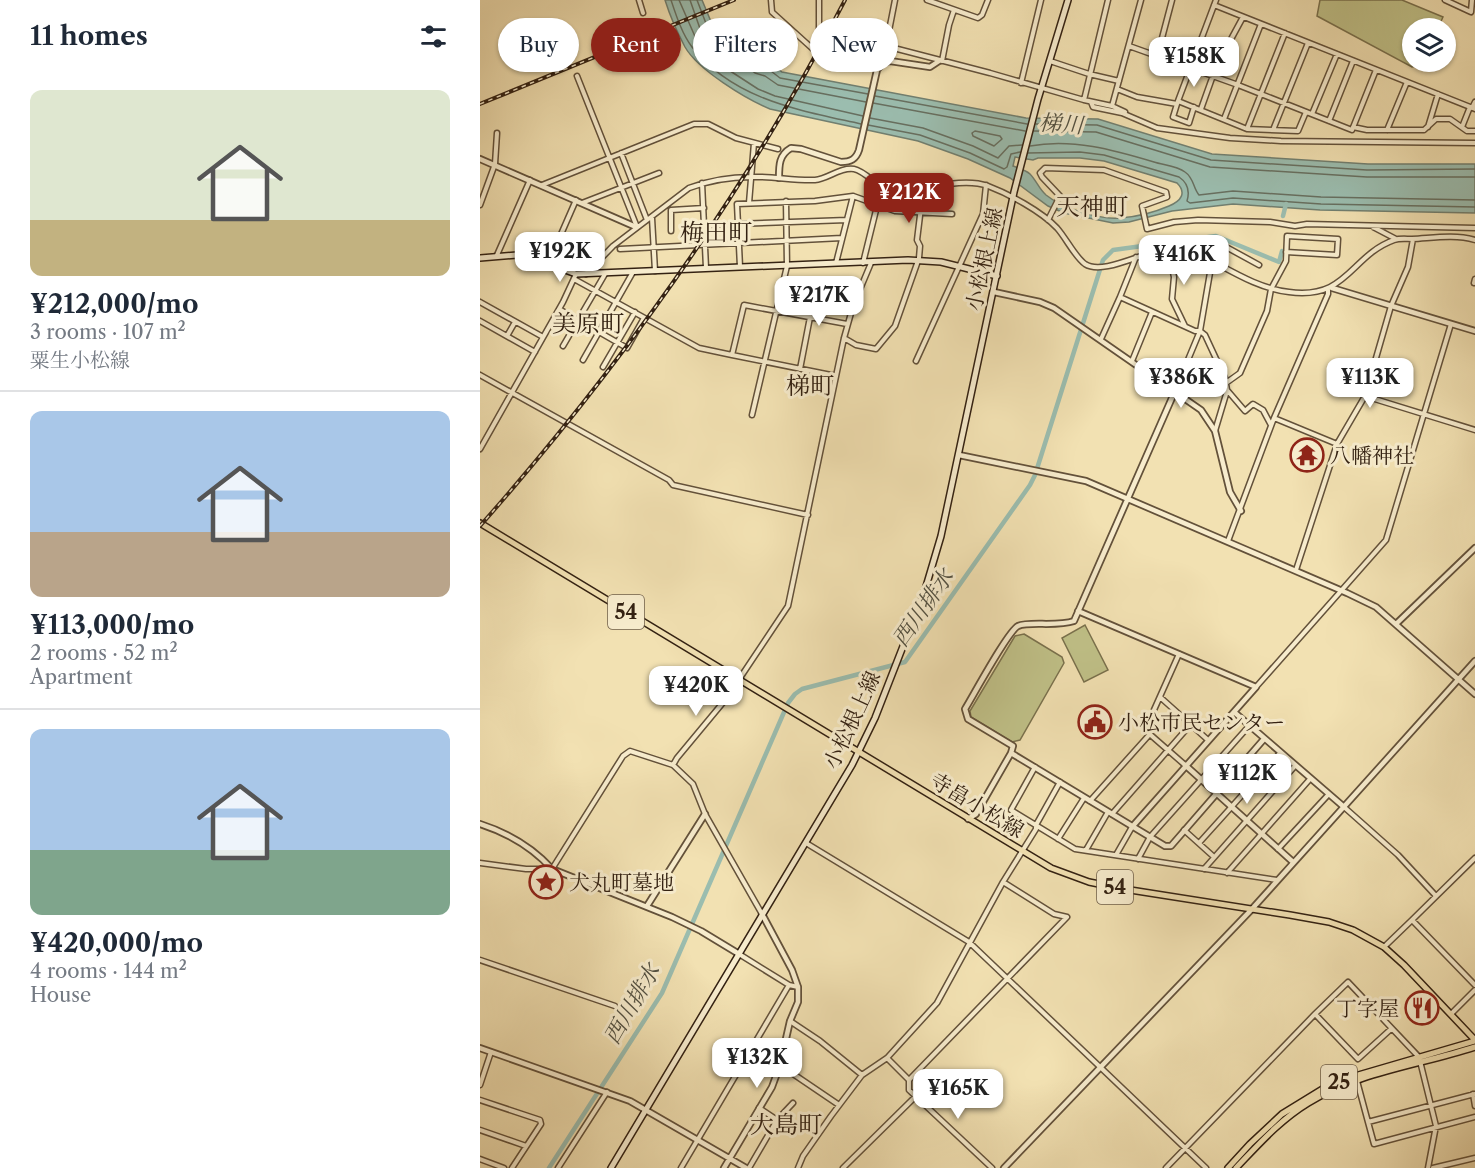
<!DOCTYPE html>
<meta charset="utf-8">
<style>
:root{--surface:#fff;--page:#f2f2f3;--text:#1f2937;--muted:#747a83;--line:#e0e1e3;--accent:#8f2418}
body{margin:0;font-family:"Libre Caslon Text","Noto Serif JP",serif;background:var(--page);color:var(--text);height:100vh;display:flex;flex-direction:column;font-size:22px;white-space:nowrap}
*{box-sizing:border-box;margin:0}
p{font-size:20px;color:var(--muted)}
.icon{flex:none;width:33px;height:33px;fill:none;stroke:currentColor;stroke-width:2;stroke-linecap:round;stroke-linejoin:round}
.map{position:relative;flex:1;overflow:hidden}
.side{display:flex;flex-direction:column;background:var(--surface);width:480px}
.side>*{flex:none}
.banner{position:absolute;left:18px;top:18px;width:570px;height:54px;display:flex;gap:12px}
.fabs{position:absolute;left:922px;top:18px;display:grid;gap:12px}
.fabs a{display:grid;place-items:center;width:54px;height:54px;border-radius:50%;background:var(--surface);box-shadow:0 2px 4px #0004;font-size:30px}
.price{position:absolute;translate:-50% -51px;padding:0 14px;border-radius:12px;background:#fff;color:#222;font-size:20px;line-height:39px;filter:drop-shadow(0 2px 3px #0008)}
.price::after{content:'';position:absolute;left:50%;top:36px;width:18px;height:14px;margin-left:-9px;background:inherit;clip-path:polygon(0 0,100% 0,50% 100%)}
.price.on{background:var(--accent);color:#fff}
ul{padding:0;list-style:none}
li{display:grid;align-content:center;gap:12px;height:318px;padding:0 30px}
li+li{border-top:2px solid var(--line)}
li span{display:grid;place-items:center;height:186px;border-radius:12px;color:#555}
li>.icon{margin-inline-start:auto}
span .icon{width:108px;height:108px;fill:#fffc;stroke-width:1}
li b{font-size:26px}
h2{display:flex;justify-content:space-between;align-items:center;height:72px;padding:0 30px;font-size:26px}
.chip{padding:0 21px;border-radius:27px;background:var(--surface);box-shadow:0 2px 4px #0004;font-size:21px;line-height:54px}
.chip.on{background:var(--accent);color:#fff}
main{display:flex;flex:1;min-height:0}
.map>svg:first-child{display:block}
</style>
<main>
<section class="side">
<h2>11 homes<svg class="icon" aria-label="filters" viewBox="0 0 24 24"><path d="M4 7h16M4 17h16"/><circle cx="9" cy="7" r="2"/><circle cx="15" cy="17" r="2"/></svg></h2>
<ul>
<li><span style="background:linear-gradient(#dfe7d0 70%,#c2b280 0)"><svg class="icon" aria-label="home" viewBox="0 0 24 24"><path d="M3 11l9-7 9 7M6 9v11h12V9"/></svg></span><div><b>¥212,000/mo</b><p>3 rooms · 107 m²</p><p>粟生小松線</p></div></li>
<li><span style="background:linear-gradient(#a9c7e8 65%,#b9a48a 0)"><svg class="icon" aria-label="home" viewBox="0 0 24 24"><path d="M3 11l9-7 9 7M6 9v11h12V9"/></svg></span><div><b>¥113,000/mo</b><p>2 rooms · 52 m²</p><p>Apartment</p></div></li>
<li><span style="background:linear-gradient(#a9c7e8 65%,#7fa58c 0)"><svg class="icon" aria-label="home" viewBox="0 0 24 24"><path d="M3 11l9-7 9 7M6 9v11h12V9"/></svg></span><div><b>¥420,000/mo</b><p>4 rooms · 144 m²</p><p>House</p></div></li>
</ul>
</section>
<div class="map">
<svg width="995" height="1168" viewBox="0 0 995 1168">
<rect width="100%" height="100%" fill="#f2e1b2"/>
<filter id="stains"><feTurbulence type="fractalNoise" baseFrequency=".00333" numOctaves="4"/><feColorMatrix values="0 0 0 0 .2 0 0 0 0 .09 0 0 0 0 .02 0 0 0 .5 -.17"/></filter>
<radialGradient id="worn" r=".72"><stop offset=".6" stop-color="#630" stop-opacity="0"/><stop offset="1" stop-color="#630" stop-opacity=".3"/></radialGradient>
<path fill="#c0c188" stroke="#7a714d" stroke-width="1.5" d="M840 0H922L963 17 958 28H933V62H942L940 65 932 67 837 16Z
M605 625 628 670 604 682 582 638Z
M544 634 582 657 584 663 540 740 532 742 491 717 490 711 535 636Z"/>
<path fill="#9bbdaf" stroke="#717f70" stroke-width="1.5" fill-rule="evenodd" d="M185 0H222L237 36 245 40 252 38 283 62 286 59 302 72 546 118 618 119 732 154 888 164H995V213L840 210 753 204 692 211 649 222 633 223 584 213 568 206 530 178 488 159 438 141 290 109C266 99 218 70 205 47 197 32 190 16 185 0ZM535 157 553 160 558 158H600L624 161 697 183C707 193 701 201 689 206 675 212 656 217 640 218 620 220 582 208 566 195 559 189 556 180 550 174 546 170 538 168 533 166Z"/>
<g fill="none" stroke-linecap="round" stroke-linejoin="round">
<path stroke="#676f60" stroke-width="1.5" d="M191 0C196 15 202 34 212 47 254 100 319 110 381 124
M199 0 217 41 222 44 224 40 210 0
M217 0 232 39 243 46 252 45 278 66 287 68 300 78 388 94
M395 96 547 124
M393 103 545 131
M383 116 295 96 278 89 241 65 231 52 234 50 242 53 250 54 275 73 285 76 298 85 386 102
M390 118 443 128 493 146 518 158 529 146 542 145
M556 124 617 125 731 160 887 170 995 169
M388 125 440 135 490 153 524 169 527 167 531 154 540 152
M495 131 520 136 522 139 514 146 493 136 492 133Z
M554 131 616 132 730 167 887 177H995
M550 146C592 138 634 150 674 162 683 165 697 166 705 172 714 178 713 188 719 195L753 191 841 197 995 200
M548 153 600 152 624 155 699 177C708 183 710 191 707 201L710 203 753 198 841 204 995 207"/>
<path stroke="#9bbdaf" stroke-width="4.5" d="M803 216 806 204
M69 1168 182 993 308 703 315 694 322 689 425 662 550 485 555 475 623 260 633 250 736 236 799 262 802 251"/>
<defs>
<path id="minor" d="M159 0 163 13
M291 0 292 12 334 50
M415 0 406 46 510 73 604 100 632 106 661 0
M447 0 498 18 502 15 508 0
M965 0 991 12 992 0
M734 5 995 109
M339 43V0
M649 46 758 85 872 130 896 70
M677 57 692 0
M462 61 469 25 474 10
M570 61 609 74 639 81
M97 76 157 227
M541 83 561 0
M637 89 657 97 697 104 698 101 767 129 818 131 826 112
M604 100 628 0
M698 101 736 0
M611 102 613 107 642 113 677 128 750 138 801 141 995 143
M697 104 693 117 709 123 714 107
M632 106 645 112
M992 108 995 102
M721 109 736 67 763 17
M832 114 857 54
M744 119 781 24
M849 121 873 61
M873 127 887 130H944L956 119H970L987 131H995
M948 127 958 94
M982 127 990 107
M767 129 805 33
M793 130 828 43
M907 130 927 82
M141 153 167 220
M222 183 226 268
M62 185 214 124H228L256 138 298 149
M373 196 415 211 472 214
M102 203 179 173
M269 203 274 143
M0 205 15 164 17 133
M172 218 175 271
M568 220 580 196 562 177 560 173 565 168 624 170 686 192 687 197 662 206 667 229 694 222 718 220 790 222 815 226 827 224 995 228
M225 225 367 220
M893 227 916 239
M191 231V210L224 208
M692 247 690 258 694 277 692 299 705 326
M140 249 362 238
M716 252 723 241 737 242 779 265
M17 255 50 180
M383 263 399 198 404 190
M68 264 96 200
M260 267 257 204 335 201 373 196 356 263
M106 274 133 246 209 188C228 181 251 177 271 177 292 176 314 181 335 180 348 179 360 167 374 169 387 171 404 195 424 198 433 199 442 191 450 189 466 183 491 180 508 186 529 194 561 211 577 228 586 238 595 257 605 264 625 277 672 246 697 248 712 249 721 255 734 262 758 275 782 289 809 292 868 300 870 256 914 240 920 238 926 239 932 239 953 238 974 234 995 240
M94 279 219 348 252 355
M994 283 995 279
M640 297 656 257
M0 302 63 337
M79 309 147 348 164 318
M0 321 55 352
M27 336 35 322
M364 338 376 345 396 349 415 326 439 258 440 246 437 240 443 191
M621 339 640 297 715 331H720L725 335 745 378 747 390 765 411 773 404 783 410 791 425
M83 346 125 274
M103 360 153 272
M436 361 503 214 506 185
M652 361 672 312
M123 367 155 312
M320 369 337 281
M0 375 189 480 193 485 328 515
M356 376 252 355 264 305 367 324
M746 383 760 373 787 311 791 289 806 261 807 236 858 239 857 255 806 252
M695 391 720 331 732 261
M885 396 995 430
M272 415 307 266 306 201
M794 418 857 444
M735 431 747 391
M0 449 83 302 96 274
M748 541 794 418 848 294V289
M816 570 857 444 885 396 911 306 928 267 933 239
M699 654 665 730 705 765
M776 687 906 540 971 324
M680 697 728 740
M193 765 197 758 246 699 308 606 364 338 373 306 391 263
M555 767 531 810 595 849 797 880
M610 801 670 734
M864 807 918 855 956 896
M632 814 711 724
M704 830 734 857
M578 839 604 798
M326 843 489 942 726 1168
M719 843 800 753
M798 849 848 795
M606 850 628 812
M636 855 652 827
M658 859 670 837 769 726
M0 863 46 869H72L143 756 150 751 193 765 213 784 225 814 282 914
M724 869 815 766
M747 873 830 779
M932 920 995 858
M904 947 932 920 995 985
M259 954 309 985 318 987
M0 960 135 1006
M835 1014 878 1059 911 1029
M971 1014 995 990
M310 1021 340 1041 382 1075
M407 1058 429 1080V1090L512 1168
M300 1065 359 1105
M429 1080 587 917 574 914 523 882
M877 1081 888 1122 995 1094
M0 1085 11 1052
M993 1094 995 1106
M0 1100 60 1120 61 1124 32 1168
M279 1108 297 1120
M888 1122 894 1144 995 1117
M0 1130 46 1146
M0 1159 24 1168
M78 1168 127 1092
M201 1168 309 985
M269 1168 297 1120 313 1103
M318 1168 323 1156 351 1116 382 1075 407 1058 457 1003 523 882 556 829V825L580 782
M363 1168 436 1096
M686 1168 835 1014 868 982 939 1057 956 1126 948 1168
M953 1168 995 1158"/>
<path id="tertiary" d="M0 159 156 227
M299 178C299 165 299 155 311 148L321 149 361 162C371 162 376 159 379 150L397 70 403 63 410 61 450 67 459 61
M852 288 995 331
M514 292 560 302 574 308 721 410 735 431 750 492 761 511
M479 455 606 481 867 593 896 607 995 694
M598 611 776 687 652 827
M916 624 995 548
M754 712 864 807
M531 753 685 846H691L784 739
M705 765 813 862
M488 819 496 814 531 753 533 746 488 719 485 709C493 696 528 631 538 626 549 621 577 627 594 621L695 391
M0 824C28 833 52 847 72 869L192 917 221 931 259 954
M167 906 225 814
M0 1048 150 1101 266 1168
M244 1168 292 1087 300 1065 310 1021 318 1002V987L312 970 282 914
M524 1168 772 909 995 661"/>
<path id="secondary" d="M0 258 37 255 58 260 96 274 428 260 461 262 517 276
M131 1168 372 765 395 718 445 590 461 536 534 192 558 99 588 0"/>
<path id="primary" d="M0 523 571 868 609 882 644 889 810 915 849 922 873 930 904 947 924 965 995 1040
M748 1168 770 1144 802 1114 846 1087 875 1076 995 1041
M756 1168C779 1144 800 1120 828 1103 878 1072 940 1065 995 1047"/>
</defs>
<use href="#minor" stroke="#63513a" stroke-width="7"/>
<use href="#tertiary" stroke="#63513a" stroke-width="8"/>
<use href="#secondary" stroke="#332112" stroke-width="8"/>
<use href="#primary" stroke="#332112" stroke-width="8"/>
<use href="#minor" stroke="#f7eccd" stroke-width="4"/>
<use href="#tertiary" stroke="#f7eccd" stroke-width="4.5"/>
<use href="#secondary" stroke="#f7eccd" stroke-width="5"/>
<use href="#primary" stroke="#f2e1b2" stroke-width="5"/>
<defs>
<path id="rail" d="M0 104 254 0
M0 526C142 365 267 190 365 0"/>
</defs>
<use href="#rail" stroke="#332112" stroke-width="4"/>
<use href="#rail" stroke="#f7eccd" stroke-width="1.5" stroke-dasharray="4.5" stroke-linecap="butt"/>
</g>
<defs>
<symbol id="temple-ring" viewBox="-11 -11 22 22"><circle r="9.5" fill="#f7eccd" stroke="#8f2418" stroke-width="1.5"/><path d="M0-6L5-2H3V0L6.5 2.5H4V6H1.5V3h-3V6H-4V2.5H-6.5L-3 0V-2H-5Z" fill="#8f2418"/></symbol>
<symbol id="civic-ring" viewBox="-11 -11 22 22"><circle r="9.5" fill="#f7eccd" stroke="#8f2418" stroke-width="1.5"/><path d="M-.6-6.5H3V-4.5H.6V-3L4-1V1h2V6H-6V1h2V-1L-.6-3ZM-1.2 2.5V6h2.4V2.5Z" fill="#8f2418"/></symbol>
<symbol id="sight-ring" viewBox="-11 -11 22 22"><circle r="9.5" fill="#f7eccd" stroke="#8f2418" stroke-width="1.5"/><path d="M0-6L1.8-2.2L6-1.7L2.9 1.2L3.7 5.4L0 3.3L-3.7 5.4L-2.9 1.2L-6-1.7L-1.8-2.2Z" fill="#8f2418"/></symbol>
<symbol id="restaurant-ring" viewBox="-11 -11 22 22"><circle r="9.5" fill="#f7eccd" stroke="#8f2418" stroke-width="1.5"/><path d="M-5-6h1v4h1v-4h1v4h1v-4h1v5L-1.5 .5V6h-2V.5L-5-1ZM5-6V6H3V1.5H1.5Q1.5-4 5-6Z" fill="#8f2418"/></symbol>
</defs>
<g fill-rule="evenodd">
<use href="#temple-ring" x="808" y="436" width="38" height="38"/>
<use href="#civic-ring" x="596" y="703" width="38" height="38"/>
<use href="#sight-ring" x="47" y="863" width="38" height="38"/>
<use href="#restaurant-ring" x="923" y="989" width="38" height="38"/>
</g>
<g text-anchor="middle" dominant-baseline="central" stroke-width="6" stroke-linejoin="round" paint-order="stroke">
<g fill="#f7eccd" stroke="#6e5e4a" stroke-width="1.5">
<rect x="128" y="595" width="36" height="34" rx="4.5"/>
<rect x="617" y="870" width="36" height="34" rx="4.5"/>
<rect x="841" y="1065" width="36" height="34" rx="4.5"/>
</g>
<g font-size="20" font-weight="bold" fill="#332112">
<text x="146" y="612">54</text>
<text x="635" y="887">54</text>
<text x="859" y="1082">25</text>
</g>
<g font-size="21" fill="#332112" stroke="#f7eccd">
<text transform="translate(504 259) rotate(-78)">小松根上線</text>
<text transform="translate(372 720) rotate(-65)">小松根上線</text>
<text transform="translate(497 805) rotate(31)">寺畠小松線</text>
</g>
<g font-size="21" fill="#332112" stroke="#f7eccd" text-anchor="start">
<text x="850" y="455">八幡神社</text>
<text x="638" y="722">小松市民センター</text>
<text x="89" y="882">犬丸町墓地</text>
<text x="919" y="1008" text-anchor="end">丁字屋</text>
</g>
<g font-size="22" font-style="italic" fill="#525041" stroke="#f7eccd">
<text transform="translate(581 124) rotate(4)">梯川</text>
<text transform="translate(443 608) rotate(-55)">西川排水</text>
<text transform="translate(152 1004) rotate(-60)">西川排水</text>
</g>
<g font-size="24" fill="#332112" stroke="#f7eccd">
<text x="612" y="206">天神町</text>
<text x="236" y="232">梅田町</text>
<text x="108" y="323">美原町</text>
<text x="330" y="385">梯町</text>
<text x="306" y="1124">大島町</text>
</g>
</g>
<rect width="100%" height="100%" filter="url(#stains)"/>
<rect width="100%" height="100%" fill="url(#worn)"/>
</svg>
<div class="fabs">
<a><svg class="icon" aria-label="layers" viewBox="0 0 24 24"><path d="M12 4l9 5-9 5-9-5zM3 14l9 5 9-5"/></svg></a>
</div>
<b class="price" style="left:714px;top:88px">¥158K</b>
<b class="price on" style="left:429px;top:224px">¥212K</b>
<b class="price" style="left:80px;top:283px">¥192K</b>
<b class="price" style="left:704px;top:286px">¥416K</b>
<b class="price" style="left:339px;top:327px">¥217K</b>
<b class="price" style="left:701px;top:409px">¥386K</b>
<b class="price" style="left:890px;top:409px">¥113K</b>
<b class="price" style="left:216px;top:717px">¥420K</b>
<b class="price" style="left:767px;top:805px">¥112K</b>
<b class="price" style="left:277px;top:1089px">¥132K</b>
<b class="price" style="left:478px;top:1120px">¥165K</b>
<div class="banner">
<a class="chip">Buy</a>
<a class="chip on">Rent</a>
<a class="chip">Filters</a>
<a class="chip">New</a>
</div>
</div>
</main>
